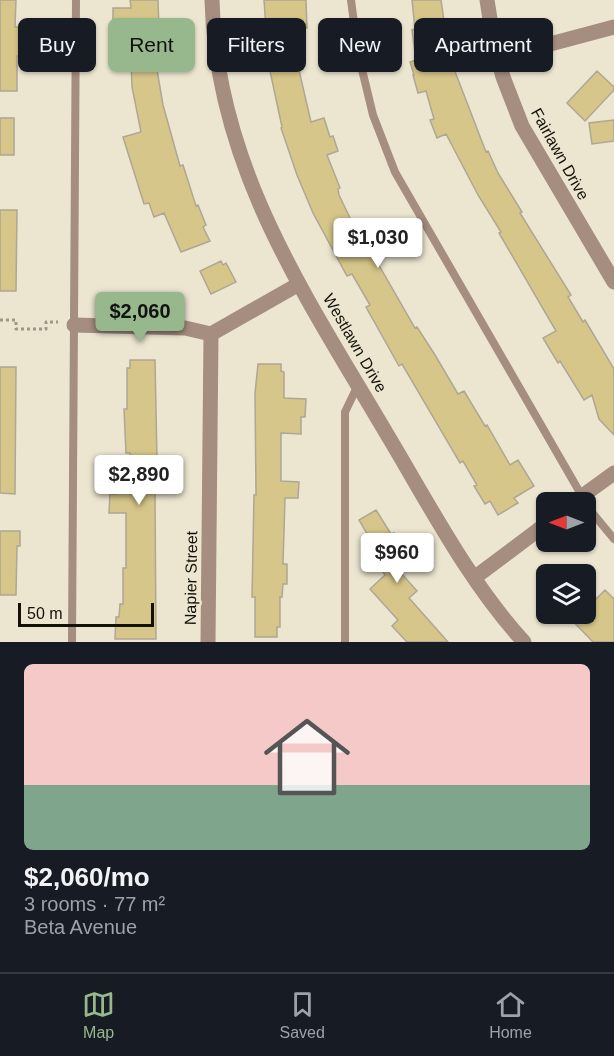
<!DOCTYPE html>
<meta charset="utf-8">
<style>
:root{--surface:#171b24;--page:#242831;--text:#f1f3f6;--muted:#9ea1a6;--line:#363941;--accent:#97b88d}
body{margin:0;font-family:Helvetica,sans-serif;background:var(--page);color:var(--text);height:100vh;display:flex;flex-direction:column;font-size:22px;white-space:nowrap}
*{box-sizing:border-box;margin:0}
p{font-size:20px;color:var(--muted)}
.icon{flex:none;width:33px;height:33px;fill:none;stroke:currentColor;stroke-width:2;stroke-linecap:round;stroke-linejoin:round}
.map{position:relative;height:642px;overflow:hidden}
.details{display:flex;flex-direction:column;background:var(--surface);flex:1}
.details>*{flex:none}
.guide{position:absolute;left:18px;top:18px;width:579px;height:54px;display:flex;gap:12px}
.needle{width:39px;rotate:270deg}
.tools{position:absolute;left:536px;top:492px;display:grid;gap:12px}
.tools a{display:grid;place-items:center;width:60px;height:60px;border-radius:9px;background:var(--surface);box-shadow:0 2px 4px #0004;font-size:30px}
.scale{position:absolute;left:18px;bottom:15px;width:136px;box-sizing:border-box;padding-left:6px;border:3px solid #13110a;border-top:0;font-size:16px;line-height:21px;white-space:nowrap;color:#13110a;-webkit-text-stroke:4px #ece6d1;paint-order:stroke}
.price{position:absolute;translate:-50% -51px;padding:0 14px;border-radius:6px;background:#fff;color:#222;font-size:20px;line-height:39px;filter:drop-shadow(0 2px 3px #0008)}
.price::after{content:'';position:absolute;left:50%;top:36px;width:18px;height:14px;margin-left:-9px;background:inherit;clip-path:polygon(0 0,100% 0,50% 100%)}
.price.current{background:var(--accent);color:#111}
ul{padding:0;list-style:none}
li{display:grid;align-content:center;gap:12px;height:318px;padding:0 24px}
li span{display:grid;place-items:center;height:186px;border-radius:9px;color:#555}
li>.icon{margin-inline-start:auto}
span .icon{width:108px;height:108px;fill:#fffc;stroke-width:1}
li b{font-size:26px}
.tag{padding:0 21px;border-radius:9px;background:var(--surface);box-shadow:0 2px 4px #0004;font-size:21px;line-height:54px}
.tag.current{background:var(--accent);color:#111}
.tabs{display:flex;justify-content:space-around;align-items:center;height:84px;border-top:2px solid var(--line);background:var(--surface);font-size:16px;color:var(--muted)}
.tabs a{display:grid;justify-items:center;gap:3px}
.tabs .current{color:var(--accent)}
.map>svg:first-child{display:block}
</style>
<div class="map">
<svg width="614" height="642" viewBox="0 0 614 642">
<rect width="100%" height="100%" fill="#ece6d1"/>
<path fill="#d7c68a" stroke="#ada794" stroke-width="1.5" d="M0 0H16L15 27H25V56H17V91H0Z
M130 0H158L160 57 155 58 163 105 180 166 183 165 196 206 198 205 206 225 203 227 210 241 181 252 164 213 154 217 149 203 144 204 123 137 141 132 132 87 131 60H126L125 28H113V8H131Z
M264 0H306L307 28 299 29 303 52 295 53 311 122 324 118 330 137 333 136 338 151 327 155 340 188 338 189 339 195 362 243 365 241 415 328 417 327 435 355 458 394 464 391 485 426 487 425 510 465 518 460 534 486 514 498 518 503 498 515 490 501 485 504 474 486 477 485 463 461 460 463 402 364 399 366 366 307 370 305 352 274 347 276 313 213 297 175 281 128 282 127 267 57H268Z
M412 0H441L451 70 454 69 486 152 488 151 498 173 522 212 520 213 571 295 568 297 583 322 585 320 614 369V435L599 419 592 395 584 400 560 361 558 363 543 338 556 331 499 233 501 232 478 195 446 134 437 138 430 120 434 119 426 91 418 93 413 75H414L410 62 416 60 412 30 415 29Z
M597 71 614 87V90L585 121 567 103Z
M0 118H14V155H0Z
M614 120V141L592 144 589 123Z
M0 210H17L16 291H0Z
M221 261 223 265 226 263 236 282 211 294 200 271Z
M130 360H155L157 459 155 493 156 639H115L116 617H119L120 604H123V568H126V513H109L110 494H117V487H121V480H130V453H126L124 409H127V368H130Z
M258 364H281V371L284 372V398L306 399 305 417H301V434L281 433V481L299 482 298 498H285L283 564H287V584H283L282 597H280V627H277V637H255V597H252L254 495H256L255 393Z
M0 367H16L15 494 0 493Z
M376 510 391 534 394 533 405 551 390 561 417 591 409 598 448 642H407L392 626 398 620 370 589 385 575 364 541 369 537 359 520Z
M0 531H20V546H17L16 595H0Z
M605 590 614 599V642H593L566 614H585V593L593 602Z"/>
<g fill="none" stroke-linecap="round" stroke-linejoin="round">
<path stroke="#9c9888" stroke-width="3" stroke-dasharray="3 3" stroke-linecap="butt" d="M0 320H16V329H46V322H58"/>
<path stroke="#a58d7f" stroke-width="8" d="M351 0 358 53 373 115 395 172 590 510 614 539
M72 642 76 0
M345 642V412L358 385"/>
<path stroke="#a58d7f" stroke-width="15" d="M212 0C216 169 309 301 391 441 432 510 470 583 524 642
M487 0 494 44 503 77 522 126 614 282
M498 58 614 27
M74 325 185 328 211 334 299 284
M574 502 614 473
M474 578 546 524
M208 642 211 334"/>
</g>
<g text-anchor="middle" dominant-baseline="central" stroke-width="5" stroke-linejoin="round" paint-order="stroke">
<g font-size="16" fill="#13110a" stroke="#ece6d1">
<text transform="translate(560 154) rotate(61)">Fairlawn Drive</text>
<text transform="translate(355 343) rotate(60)">Westlawn Drive</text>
<text transform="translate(191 578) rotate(-89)">Napier Street</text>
</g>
</g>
</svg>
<div class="tools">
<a><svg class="needle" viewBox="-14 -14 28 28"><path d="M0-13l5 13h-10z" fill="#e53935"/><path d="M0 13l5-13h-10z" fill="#9ea1a6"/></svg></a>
<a><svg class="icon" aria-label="layers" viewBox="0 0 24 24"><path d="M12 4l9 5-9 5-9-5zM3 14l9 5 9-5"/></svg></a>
</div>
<div class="scale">50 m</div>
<b class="price" style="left:378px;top:269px">$1,030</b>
<b class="price current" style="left:140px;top:343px">$2,060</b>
<b class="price" style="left:139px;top:506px">$2,890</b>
<b class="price" style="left:397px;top:584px">$960</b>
<div class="guide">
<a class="tag">Buy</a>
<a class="tag current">Rent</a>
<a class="tag">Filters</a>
<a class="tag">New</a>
<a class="tag">Apartment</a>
</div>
</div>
<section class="details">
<ul>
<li><span style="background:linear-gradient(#f6c9c9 65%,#7fa58c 0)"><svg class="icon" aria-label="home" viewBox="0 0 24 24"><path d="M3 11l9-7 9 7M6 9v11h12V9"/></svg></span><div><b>$2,060/mo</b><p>3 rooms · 77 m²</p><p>Beta Avenue</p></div></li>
</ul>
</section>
<nav class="tabs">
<a class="current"><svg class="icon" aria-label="map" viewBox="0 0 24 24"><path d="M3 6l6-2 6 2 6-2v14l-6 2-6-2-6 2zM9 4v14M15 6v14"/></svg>Map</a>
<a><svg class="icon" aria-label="saved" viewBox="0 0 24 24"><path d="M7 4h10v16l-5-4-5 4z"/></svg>Saved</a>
<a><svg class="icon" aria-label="home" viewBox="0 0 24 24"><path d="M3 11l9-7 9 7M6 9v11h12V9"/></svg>Home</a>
</nav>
